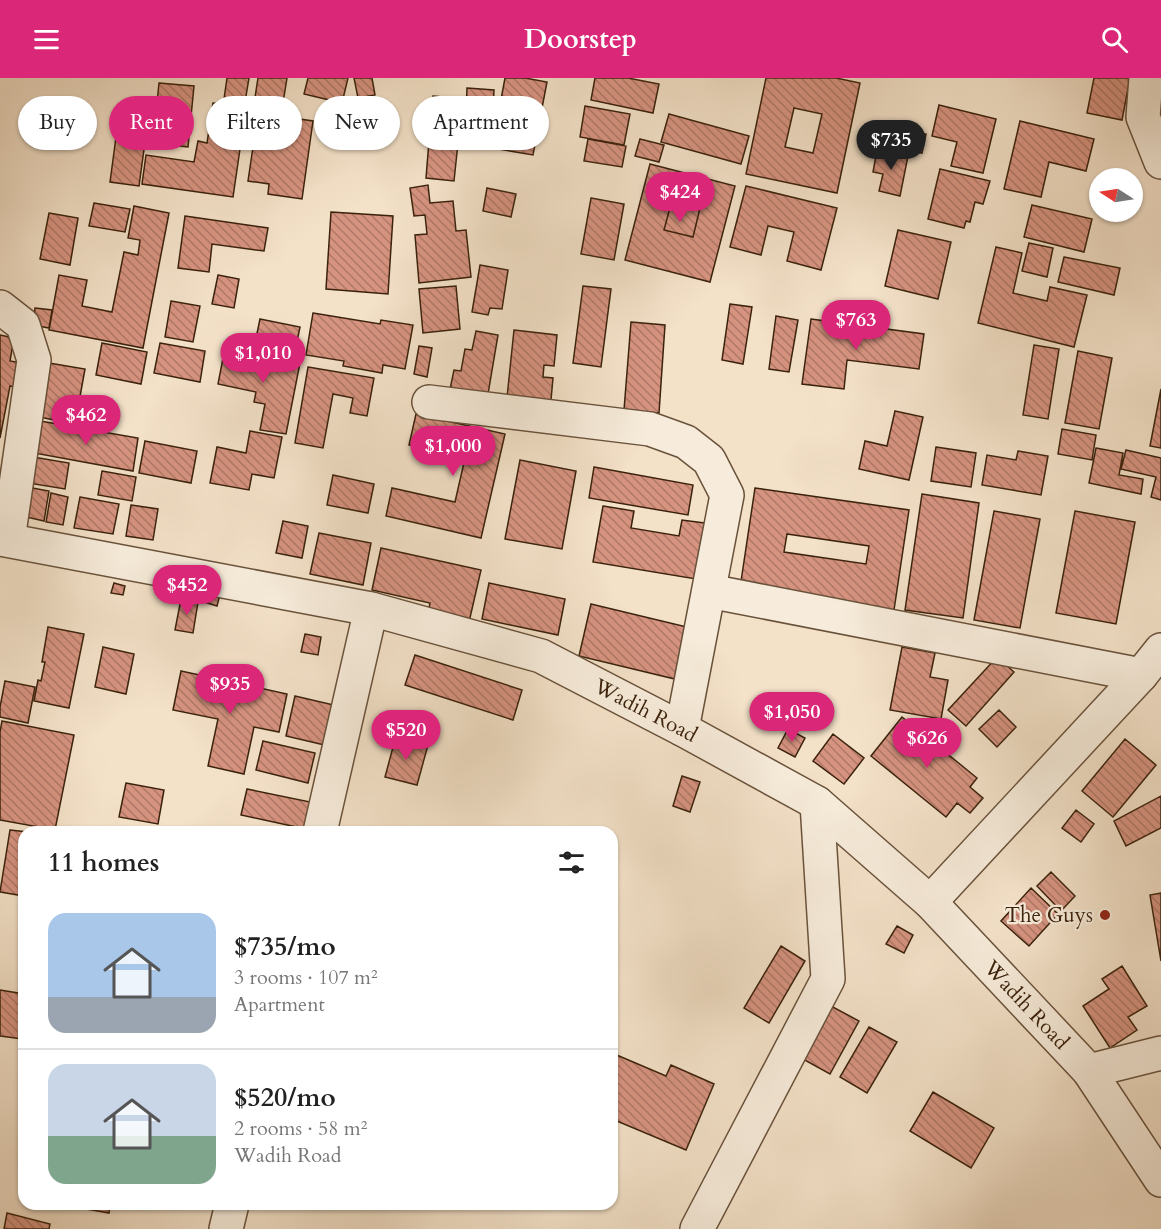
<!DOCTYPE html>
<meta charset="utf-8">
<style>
:root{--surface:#fff;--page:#f6f6f6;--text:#222;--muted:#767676;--line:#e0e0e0;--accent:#db2777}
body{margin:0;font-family:Cardo,serif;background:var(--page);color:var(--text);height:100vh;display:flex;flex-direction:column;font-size:22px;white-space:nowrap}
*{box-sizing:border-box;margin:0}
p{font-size:20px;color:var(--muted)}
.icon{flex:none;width:33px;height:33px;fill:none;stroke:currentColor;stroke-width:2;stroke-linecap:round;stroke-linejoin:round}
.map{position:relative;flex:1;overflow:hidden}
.drawer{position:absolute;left:18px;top:748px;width:600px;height:384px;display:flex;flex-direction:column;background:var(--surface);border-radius:18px;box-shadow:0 2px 4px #0004}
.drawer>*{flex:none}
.banner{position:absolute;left:18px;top:18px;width:600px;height:54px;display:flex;gap:12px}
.needle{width:39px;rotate:282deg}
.fabs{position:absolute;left:1089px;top:90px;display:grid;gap:12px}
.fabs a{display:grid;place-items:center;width:54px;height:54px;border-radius:50%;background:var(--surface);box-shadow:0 2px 4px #0004;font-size:30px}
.price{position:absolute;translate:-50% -51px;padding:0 14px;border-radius:21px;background:var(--accent);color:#fff;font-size:20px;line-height:39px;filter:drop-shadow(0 2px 3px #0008)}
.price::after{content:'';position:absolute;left:50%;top:36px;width:18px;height:14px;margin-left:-9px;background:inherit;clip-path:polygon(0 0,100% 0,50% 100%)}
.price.current{background:#222;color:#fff}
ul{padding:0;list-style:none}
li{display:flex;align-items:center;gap:18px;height:150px;padding:0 30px}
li+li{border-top:2px solid var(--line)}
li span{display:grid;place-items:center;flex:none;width:168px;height:120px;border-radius:18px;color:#555}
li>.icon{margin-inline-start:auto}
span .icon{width:72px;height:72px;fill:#fffc;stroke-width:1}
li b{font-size:26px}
h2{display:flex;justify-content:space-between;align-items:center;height:72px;padding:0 30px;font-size:26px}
.tag{padding:0 21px;border-radius:27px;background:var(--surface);box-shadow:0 2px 4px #0004;font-size:21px;line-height:54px}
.tag.current{background:var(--accent);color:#fff}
header{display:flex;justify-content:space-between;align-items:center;height:78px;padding:0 30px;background:var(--accent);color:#fff;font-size:27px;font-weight:800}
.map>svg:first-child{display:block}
</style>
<header><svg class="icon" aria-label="menu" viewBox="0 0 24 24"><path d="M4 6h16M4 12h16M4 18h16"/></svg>Doorstep<svg class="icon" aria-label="search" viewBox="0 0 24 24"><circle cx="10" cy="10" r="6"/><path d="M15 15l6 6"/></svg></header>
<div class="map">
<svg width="1161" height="1151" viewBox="0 0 1161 1151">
<defs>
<pattern id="building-back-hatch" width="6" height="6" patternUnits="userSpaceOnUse" patternTransform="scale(1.5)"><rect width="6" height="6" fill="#d69380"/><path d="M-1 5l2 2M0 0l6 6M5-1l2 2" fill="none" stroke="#af7867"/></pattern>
</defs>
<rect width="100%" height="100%" fill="#f3e1c8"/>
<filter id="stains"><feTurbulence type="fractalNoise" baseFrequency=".00333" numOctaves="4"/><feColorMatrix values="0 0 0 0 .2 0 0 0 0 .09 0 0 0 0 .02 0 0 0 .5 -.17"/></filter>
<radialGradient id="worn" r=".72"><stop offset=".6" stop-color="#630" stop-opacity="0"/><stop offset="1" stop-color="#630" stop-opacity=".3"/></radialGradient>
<path fill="url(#building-back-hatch)" stroke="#3b220c" stroke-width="1.5" fill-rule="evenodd" d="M227 0H249L245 24 224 21Z
M258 0H287L282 31 254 26Z
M308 0H348L342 25 304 16Z
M354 0H372L375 17 358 20Z
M505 0H525L547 4 533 77 492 70Z
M595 0H628L659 6 653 35 591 22Z
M766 0H836L860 5 837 115 746 96ZM794 30 822 36 813 75 785 69Z
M1094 0H1130L1122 42 1087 35Z
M159 5 194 8 188 69 153 65Z
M467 10 494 12 493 34 466 32Z
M433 18 454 20 450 56 429 54Z
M139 23 156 24 153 47 136 45Z
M213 25 246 30 233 119 142 106 146 77 194 84 198 63 207 65Z
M939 27 996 41 983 95 951 88 957 64 932 58Z
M585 28 630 36 624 67 580 59Z
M258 35 313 43 302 121 268 116 269 106 248 103Z
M669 36 749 58 741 86 661 64Z
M1020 43 1094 61 1086 93 1049 84 1041 119 1004 111Z
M907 53 926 56 922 75 903 71Z
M116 59 145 64 139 108 110 104Z
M588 61 626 68 622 89 584 83Z
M640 61 664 67 659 84 635 78Z
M429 63 458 65 454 103 426 100Z
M877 72 908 78 900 118 879 113 883 96 873 94Z
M650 86 735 108 710 204 625 182ZM672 122 700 130 693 159 664 152Z
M940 91 990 103 983 126 975 124 970 144 966 143 964 150 928 141Z
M428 107 430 125 453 123 456 153 466 152 471 199 419 205 415 157 427 156 425 137 414 138 410 110Z
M746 108 837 130 821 192 787 183 794 154 768 148 761 177 730 169Z
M487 110 516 116 511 139 483 133Z
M591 120 624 126 614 182 581 176Z
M672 122 700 130 693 159 664 152Z
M94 125 130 131 125 154 89 148Z
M1032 127 1092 141 1084 174 1024 159Z
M134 128 169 135 143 270 49 252 59 197 87 202 82 228 112 234 124 174 138 177 140 162 128 160Z
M331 134 393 138 388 216 326 211Z
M49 135 78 140 70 187 40 181Z
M185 138 268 150 264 173 212 166 209 194 178 190Z
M898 152 951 164 938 221 885 208Z
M1029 165 1053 170 1047 199 1022 193Z
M996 169 1022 175 1013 215 1047 223 1050 209 1087 217 1074 269 978 245Z
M1064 179 1120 190 1114 217 1058 204Z
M480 187 508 192 502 231 490 230 488 237 472 234Z
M218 197 239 201 234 230 212 226Z
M456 208 460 251 423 255 419 211Z
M583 208 611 211 601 289 573 285Z
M171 223 200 228 193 264 165 259Z
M730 226 752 229 743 286 722 282Z
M35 230 52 232 49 250 33 247Z
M313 235 380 246 381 242 413 247 405 291 383 287 382 295 343 288 344 283 306 277Z
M776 238 798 242 789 294 769 291Z
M260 241 300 249 294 278 254 270Z
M811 241 924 256 919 291 847 282 844 311 802 306Z
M631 244 665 247 659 335 624 332Z
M514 252 557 257 554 288 544 287 543 299 553 300 550 333 506 329Z
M476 253 498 257 487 322 449 316 454 292 461 293 465 271 472 272Z
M0 257 14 260 10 283 22 285 17 309 10 308 0 360Z
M102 265 147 274 141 306 96 297Z
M160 265 205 273 200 304 154 295Z
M1034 267 1059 271 1048 341 1023 337Z
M419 268 432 270 427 299 414 296Z
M225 270 300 285 286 356 260 352 265 326 254 324 256 314 218 306Z
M1078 273 1112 280 1099 351 1065 345Z
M49 285 85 291 75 346 39 339Z
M308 289 374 300 367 338 350 335 353 320 333 316 323 370 295 365Z
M1161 311V370L1150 368Z
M895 333 923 339 909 402 859 391 865 363 887 368Z
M416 336 505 356 481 460 386 438 392 410 455 424 465 380 409 367Z
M40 343 138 360 133 393 34 375Z
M1062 351 1096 357 1092 382 1058 376Z
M250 353 282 359 274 400 252 396 249 412 210 405 217 369 246 375Z
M145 363 197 373 191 405 139 395Z
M936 369 976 375 971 409 931 403Z
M1096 370 1123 375 1119 397 1143 401 1141 416 1089 405Z
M1126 372 1161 380V422L1151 419 1156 399 1121 391Z
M1018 373 1048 378 1041 417 982 407 987 377 1016 382Z
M33 379 69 385 65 411 28 405Z
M520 382 576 393 562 471 505 461Z
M594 389 693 407 688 437 589 420Z
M102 393 136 399 132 423 98 417Z
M333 397 374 406 368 435 327 427Z
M27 409 49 413 44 443 22 438Z
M755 410 909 432 894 532 740 510ZM787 456 869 468 866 486 784 474Z
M51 415 68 419 63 447 46 444Z
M922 416 979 425 963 540 905 532Z
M80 419 119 426 113 456 74 450Z
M131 427 158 431 153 462 126 458Z
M603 428 634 433 631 450 679 458 682 442 712 446 702 502 593 484Z
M994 433 1040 441 1020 550 974 542Z
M1075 433 1135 444 1116 546 1056 535Z
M283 443 308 448 302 480 276 475Z
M319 455 371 465 363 507 310 496Z
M381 470 481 492 469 544 428 535 430 525 372 512Z
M114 505 125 508 123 517 111 515Z
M489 505 565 521 558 557 482 541Z
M208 513 220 516 217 528 204 524Z
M181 521 198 524 193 555 175 552Z
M591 526 691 550 679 602 579 578Z
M48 549 84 556 69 630 34 623 38 602 41 603 45 584H42Z
M305 556 321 559 318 577 301 574Z
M103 569 134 576 126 616 95 609Z
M902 569 935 575 930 599 948 602 941 641 890 632Z
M415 577 522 612 513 642 405 607Z
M997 579 1014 594 966 648 948 632Z
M181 593 287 616 279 654 254 649 244 696 208 688 218 641 173 632Z
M5 603 35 609 28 645 0 639V629Z
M295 618 338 628 329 668 286 658Z
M999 632 1016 649 997 669 979 651Z
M902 639 977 700 970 709 983 720 970 735 957 725 946 739 871 678Z
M2 643 74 657 55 752 0 742V654Z
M788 651 805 660 795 679 778 670Z
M833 656 864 680 844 706 813 683Z
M396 658 428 667 417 707 385 699Z
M1125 661 1156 687 1113 739 1082 713Z
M263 663 315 675 308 705 256 692Z
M682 698 700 704 690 734 673 728Z
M126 705 164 712 158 746 119 739Z
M247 711 320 726 315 753 241 737Z
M1161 718V750L1126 768 1114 743Z
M1076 732 1094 746 1081 764 1062 750Z
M10 752 28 754H24V818L0 814Z
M1051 794 1075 818 1061 833 1037 808Z
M1031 810 1058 836 1029 868 1001 843Z
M1161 815V883L1150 817Z
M897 848 913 857 904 875 886 866Z
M781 868 805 883 769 945 744 930Z
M1122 888 1147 928 1128 939 1137 952 1110 970 1083 928 1109 911 1102 901Z
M0 912 24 916V947L22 961 0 958Z
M829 927 859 943 830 996 801 980Z
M869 949 897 964 867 1015 840 999Z
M612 975 666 998 671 987 714 1006 686 1072 612 1041Z
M933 1014 994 1050 971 1090 910 1053Z
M59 1126H110L109 1135Z
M7 1135 50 1146 49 1151H4Z"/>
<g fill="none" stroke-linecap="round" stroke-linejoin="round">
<defs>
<g id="minor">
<path d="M1146 0 1143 39 1161 84"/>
<path d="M0 229 23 247 34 282 8 462"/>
<path d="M429 324 650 351 686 364 709 382 727 417 682 651"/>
<path id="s1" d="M0 461 371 531 541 578 682 651 817 725 930 824 1089 993 1161 1102"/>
<path d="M709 513 1141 597"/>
<path d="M320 754 371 531"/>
<path d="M930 824 1141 597 1161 572"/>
<path d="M1089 993 1161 975"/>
<path d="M226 1151 232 1126"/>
<path d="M697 1151 828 901 817 725"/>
</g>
</defs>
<use href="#minor" stroke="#69523b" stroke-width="36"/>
<use href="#minor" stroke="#f7ecdb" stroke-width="33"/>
</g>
<circle fill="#8f2418" stroke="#f7ecdb" stroke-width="2" cx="1105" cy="837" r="6"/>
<g text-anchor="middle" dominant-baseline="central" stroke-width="4.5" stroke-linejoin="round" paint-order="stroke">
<g font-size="21" fill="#3b220c" stroke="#f7ecdb">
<text stroke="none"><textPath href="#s1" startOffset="672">Wadih Road</textPath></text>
<text stroke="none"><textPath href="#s1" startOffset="1158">Wadih Road</textPath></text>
</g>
<g font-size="21" fill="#3b220c" stroke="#f7ecdb" text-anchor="end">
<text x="1093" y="837">The Guys</text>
</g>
</g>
<rect width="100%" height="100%" filter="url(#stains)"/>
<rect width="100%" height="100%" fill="url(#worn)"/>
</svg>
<div class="fabs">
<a><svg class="needle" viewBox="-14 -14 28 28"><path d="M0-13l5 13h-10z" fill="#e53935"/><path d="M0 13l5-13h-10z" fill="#767676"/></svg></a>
</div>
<b class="price current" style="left:891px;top:93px">$735</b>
<b class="price" style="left:680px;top:145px">$424</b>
<b class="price" style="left:856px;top:273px">$763</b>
<b class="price" style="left:263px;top:306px">$1,010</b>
<b class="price" style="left:86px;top:368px">$462</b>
<b class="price" style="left:453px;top:399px">$1,000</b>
<b class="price" style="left:187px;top:538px">$452</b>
<b class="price" style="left:230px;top:637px">$935</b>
<b class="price" style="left:792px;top:665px">$1,050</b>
<b class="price" style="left:406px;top:683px">$520</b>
<b class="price" style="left:927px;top:691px">$626</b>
<div class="banner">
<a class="tag">Buy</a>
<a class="tag current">Rent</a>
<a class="tag">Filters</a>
<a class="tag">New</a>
<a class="tag">Apartment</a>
</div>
<section class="drawer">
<h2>11 homes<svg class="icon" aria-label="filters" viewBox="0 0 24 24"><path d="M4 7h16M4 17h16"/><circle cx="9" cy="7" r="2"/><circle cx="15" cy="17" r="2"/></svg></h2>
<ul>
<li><span style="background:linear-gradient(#a9c7e8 70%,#9aa5b1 0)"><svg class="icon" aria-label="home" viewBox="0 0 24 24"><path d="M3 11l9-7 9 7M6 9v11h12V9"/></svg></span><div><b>$735/mo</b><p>3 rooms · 107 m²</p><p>Apartment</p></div></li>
<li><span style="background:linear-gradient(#c9d6e8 60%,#7fa58c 0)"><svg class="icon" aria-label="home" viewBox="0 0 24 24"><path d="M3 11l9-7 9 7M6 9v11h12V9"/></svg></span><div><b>$520/mo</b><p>2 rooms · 58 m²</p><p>Wadih Road</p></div></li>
</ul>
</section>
</div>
